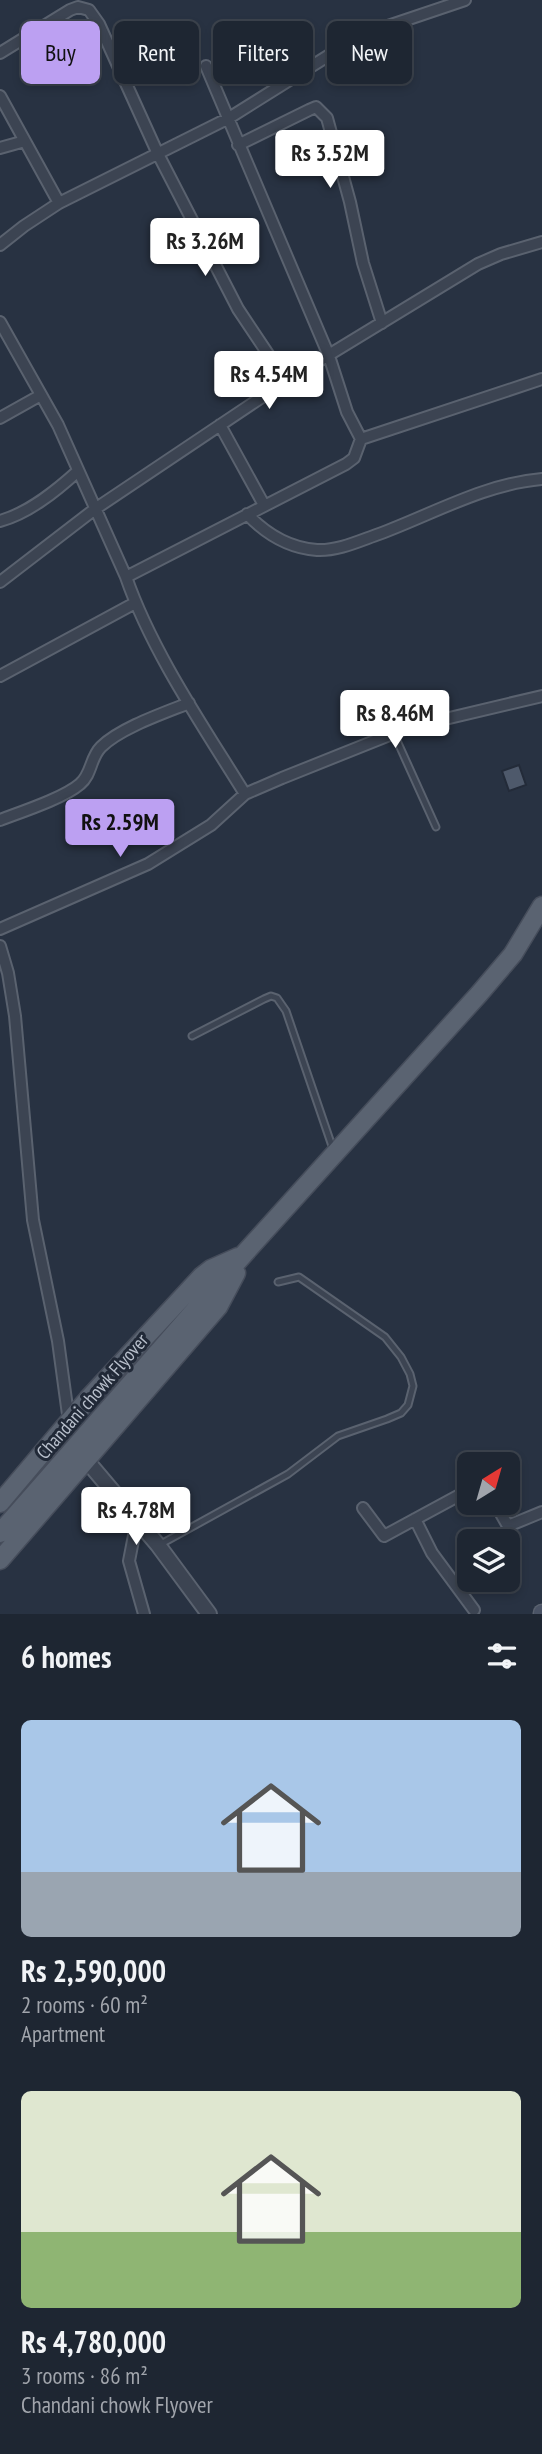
<!DOCTYPE html>
<meta charset="utf-8">
<style>
:root{--surface:#1e2632;--page:#262e3a;--text:#f1f3f6;--muted:#a1a5ac;--line:#3c434d;--accent:#bca0f2}
body{margin:0;font-family:"PT Sans Narrow",sans-serif;background:var(--page);color:var(--text);height:100vh;display:flex;flex-direction:column;font-size:26px;white-space:nowrap}
*{box-sizing:border-box;margin:0}
p{font-size:23px;color:var(--muted)}
.icon{flex:none;width:38px;height:38px;fill:none;stroke:currentColor;stroke-width:2;stroke-linecap:round;stroke-linejoin:round}
.map{position:relative;height:1614px;overflow:hidden}
.side{display:flex;flex-direction:column;background:var(--surface);flex:1}
.side>*{flex:none}
.hud{position:absolute;left:21px;top:21px;width:500px;height:63px;display:flex;gap:14px}
.needle{width:46px;rotate:37deg}
.controls{position:absolute;left:457px;top:1452px;display:grid;gap:14px}
.controls a{display:grid;place-items:center;width:63px;height:63px;border-radius:10px;background:var(--surface);box-shadow:0 4px 10px #0003,0 0 0 2px var(--line);font-size:35px}
.price{position:absolute;translate:-50% -60px;padding:0 16px;border-radius:7px;background:#fff;color:#222;font-size:23px;line-height:46px;filter:drop-shadow(0 2px 4px #0008)}
.price::after{content:'';position:absolute;left:50%;top:42px;width:21px;height:16px;margin-left:-10px;background:inherit;clip-path:polygon(0 0,100% 0,50% 100%)}
.price.active{background:var(--accent);color:#111}
ul{padding:0;list-style:none}
li{display:grid;align-content:center;gap:14px;height:371px;padding:0 21px}
li span{display:grid;place-items:center;height:217px;border-radius:10px;color:#555}
li>.icon{margin-inline-start:auto}
span .icon{width:126px;height:126px;fill:#fffc;stroke-width:1}
li b{font-size:30px}
h2{display:flex;justify-content:space-between;align-items:center;height:84px;padding:0 21px;font-size:30px}
.pill{padding:0 24px;border-radius:10px;background:var(--surface);box-shadow:0 4px 10px #0003,0 0 0 2px var(--line);font-size:24px;line-height:63px}
.pill.active{background:var(--accent);color:#111}
.map>svg:first-child{display:block}
</style>
<div class="map">
<svg width="542" height="1614" viewBox="0 0 542 1614">
<rect width="100%" height="100%" fill="#283242"/>
<path fill="#4e596b" stroke="#232b39" stroke-width="2" d="M519 765 526 785 509 791 502 771Z"/>
<g fill="none" stroke-linecap="round" stroke-linejoin="round">
<defs>
<path id="service" d="M394 734 436 827
M192 1036 264 999 271 996 277 998 286 1011 333 1149
M161 1544 288 1474 338 1436 387 1419 401 1413 408 1405 413 1386 410 1374 401 1357 385 1337 299 1277 278 1282"/>
<path id="minor" d="M0 53 70 10 78 7 89 10 99 24 158 154 238 309 286 381
M0 96 59 203
M238 145 309 110 316 107 327 118 350 202 363 263 382 323
M0 148 25 141
M0 245 24 226 59 203 229 118 347 44 388 26 465 0
M0 322 58 425 126 577C152 652 203 726 245 794
M0 418 41 395
M220 425 264 505
M361 439 542 379
M247 514C265 533 289 548 317 550 338 551 359 541 379 534 433 514 484 484 542 479
M0 521C29 513 56 491 78 471
M126 577 346 464 354 458 361 439 347 412 329 356 206 66
M0 582 95 509 286 381 478 264 501 254 542 242
M0 676 135 603
M0 820C21 812 64 798 80 784 92 774 90 758 101 747 120 728 164 713 189 703
M0 929 148 864 211 825 245 794 282 778 407 728 542 696
M0 946 8 973 15 1016 33 1220 58 1341 69 1422
M495 1503 508 1526 542 1512
M363 1508 384 1536 469 1490
M415 1519 432 1553 474 1610
M137 1520 129 1561 144 1614"/>
<path id="tertiary" d="M87 1461 158 1545 209 1614"/>
<path id="secondary" d="M542 1614V1613"/>
<path id="primary" d="M0 1503 88 1399 202 1276 211 1269 238 1257
M0 1533 244 1254 479 994 513 954 542 906
M0 1560 218 1307 236 1273"/>
</defs>
<use href="#service" stroke="#5a626f" stroke-width="9"/>
<use href="#minor" stroke="#5a626f" stroke-width="14"/>
<use href="#tertiary" stroke="#5a626f" stroke-width="18"/>
<use href="#secondary" stroke="#5a626f" stroke-width="19"/>
<use href="#primary" stroke="#464d5b" stroke-width="21"/>
<use href="#service" stroke="#3c4452" stroke-width="5"/>
<use href="#minor" stroke="#3c4452" stroke-width="10"/>
<use href="#tertiary" stroke="#3c4452" stroke-width="14"/>
<use href="#secondary" stroke="#4a5365" stroke-width="16"/>
<use href="#primary" stroke="#5a6371" stroke-width="18"/>
</g>
<g text-anchor="middle" dominant-baseline="central" stroke-width="6" stroke-linejoin="round" paint-order="stroke">
<g font-size="19" fill="#b9c0cc" stroke="#212937">
<text transform="translate(92 1396) rotate(-49)">Chandani chowk Flyover</text>
</g>
</g>
</svg>
<div class="controls">
<a><svg class="needle" viewBox="-14 -14 28 28"><path d="M0-13l5 13h-10z" fill="#e53935"/><path d="M0 13l5-13h-10z" fill="#a1a5ac"/></svg></a>
<a><svg class="icon" aria-label="layers" viewBox="0 0 24 24"><path d="M12 4l9 5-9 5-9-5zM3 14l9 5 9-5"/></svg></a>
</div>
<b class="price" style="left:330px;top:190px">Rs 3.52M</b>
<b class="price" style="left:205px;top:278px">Rs 3.26M</b>
<b class="price" style="left:269px;top:411px">Rs 4.54M</b>
<b class="price" style="left:395px;top:750px">Rs 8.46M</b>
<b class="price active" style="left:120px;top:859px">Rs 2.59M</b>
<b class="price" style="left:136px;top:1547px">Rs 4.78M</b>
<div class="hud">
<a class="pill active">Buy</a>
<a class="pill">Rent</a>
<a class="pill">Filters</a>
<a class="pill">New</a>
</div>
</div>
<section class="side">
<h2>6 homes<svg class="icon" aria-label="filters" viewBox="0 0 24 24"><path d="M4 7h16M4 17h16"/><circle cx="9" cy="7" r="2"/><circle cx="15" cy="17" r="2"/></svg></h2>
<ul>
<li><span style="background:linear-gradient(#a9c7e8 70%,#9aa5b1 0)"><svg class="icon" aria-label="home" viewBox="0 0 24 24"><path d="M3 11l9-7 9 7M6 9v11h12V9"/></svg></span><div><b>Rs 2,590,000</b><p>2 rooms · 60 m²</p><p>Apartment</p></div></li>
<li><span style="background:linear-gradient(#dfe7d0 65%,#8fb573 0)"><svg class="icon" aria-label="home" viewBox="0 0 24 24"><path d="M3 11l9-7 9 7M6 9v11h12V9"/></svg></span><div><b>Rs 4,780,000</b><p>3 rooms · 86 m²</p><p>Chandani chowk Flyover</p></div></li>
</ul>
</section>
